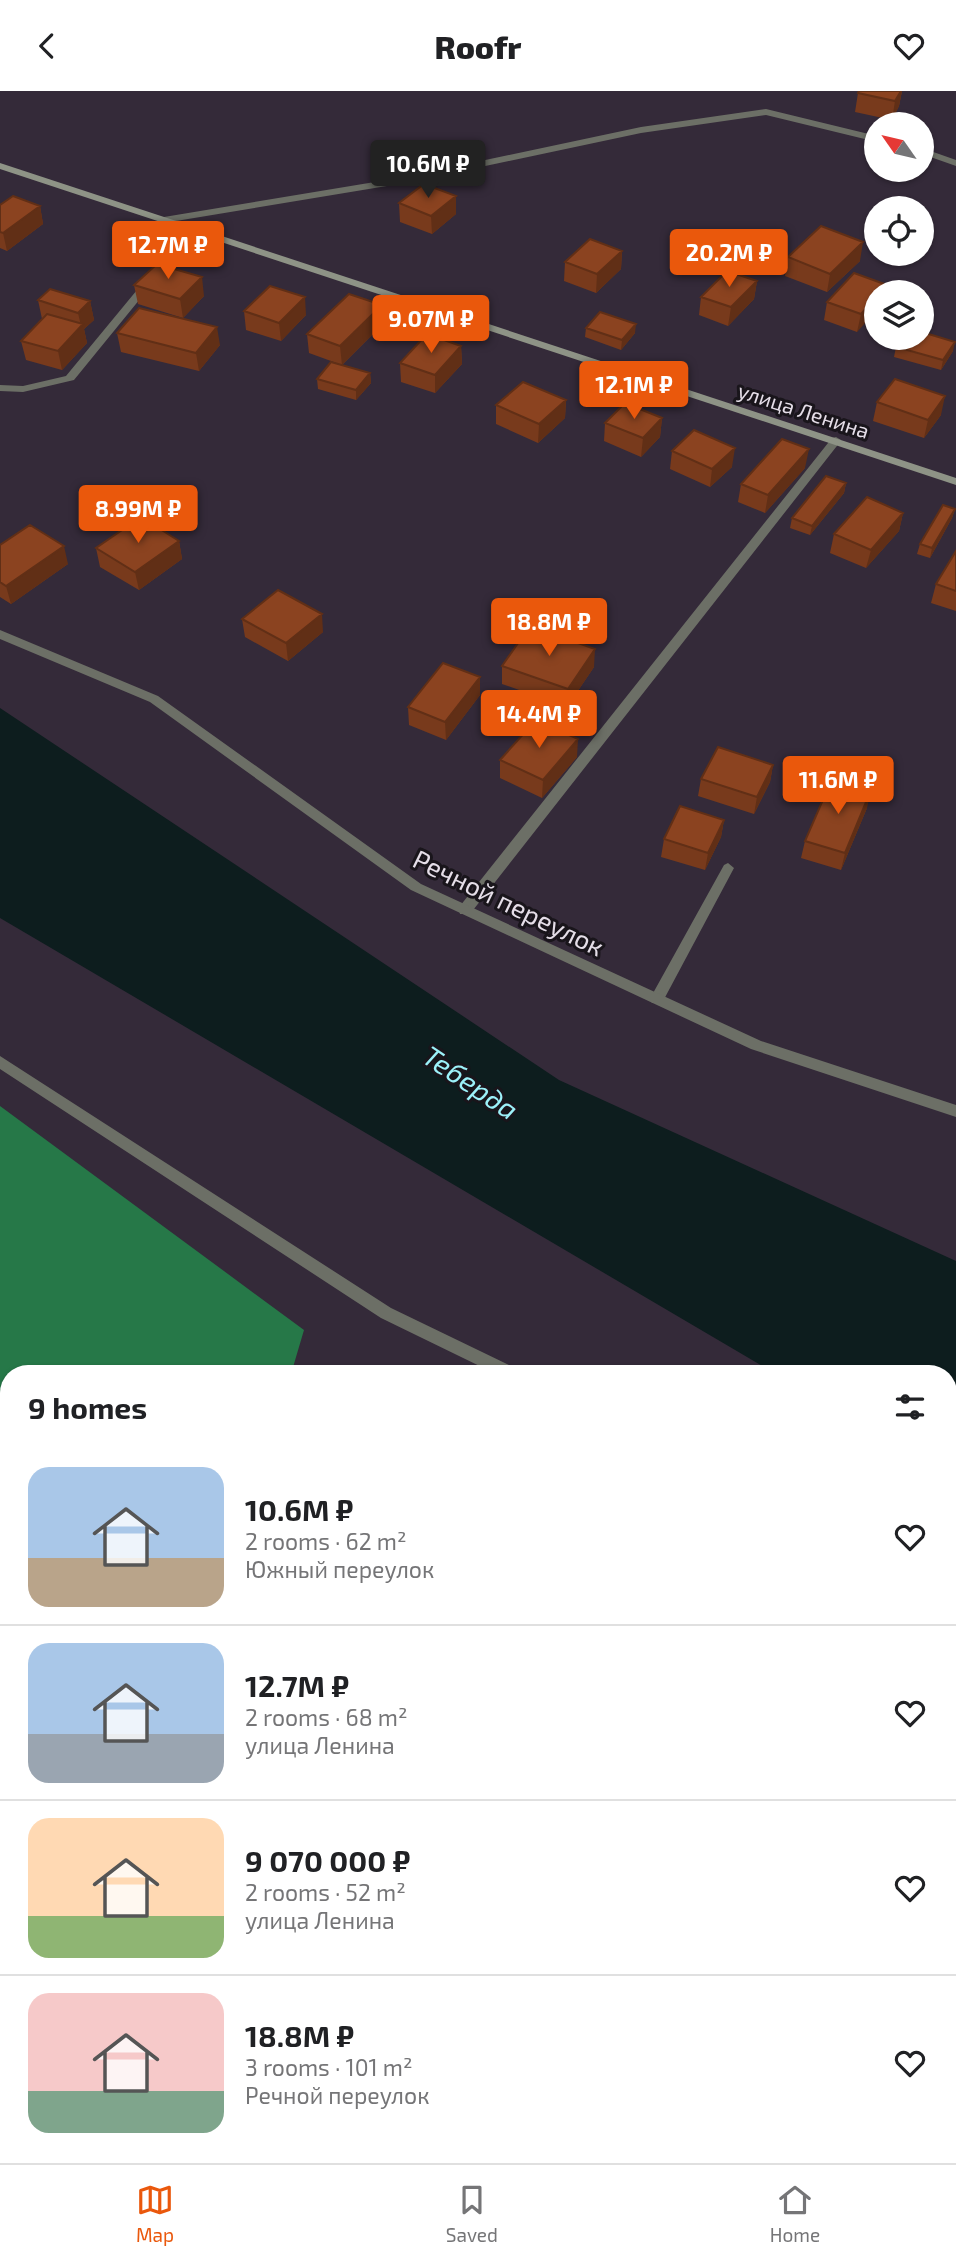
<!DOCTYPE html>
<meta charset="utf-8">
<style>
:root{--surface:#fff;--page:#f6f6f6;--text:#202124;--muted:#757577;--line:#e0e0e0;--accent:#ea580c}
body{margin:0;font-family:"Exo 2",sans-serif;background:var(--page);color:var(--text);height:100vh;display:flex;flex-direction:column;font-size:26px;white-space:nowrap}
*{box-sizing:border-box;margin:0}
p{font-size:23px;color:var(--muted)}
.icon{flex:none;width:38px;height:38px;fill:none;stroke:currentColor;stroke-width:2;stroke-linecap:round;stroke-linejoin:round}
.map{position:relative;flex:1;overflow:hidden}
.drawer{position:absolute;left:0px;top:1274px;width:957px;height:798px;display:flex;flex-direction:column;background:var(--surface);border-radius:28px 28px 0 0;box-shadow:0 2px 5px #0004}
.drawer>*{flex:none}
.needle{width:46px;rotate:304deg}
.buttons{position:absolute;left:864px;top:21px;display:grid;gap:14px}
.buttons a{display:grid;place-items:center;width:70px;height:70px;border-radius:50%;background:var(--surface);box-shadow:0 2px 5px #0004;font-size:35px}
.price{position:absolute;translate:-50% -60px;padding:0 16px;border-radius:7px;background:var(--accent);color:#fff;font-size:23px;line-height:46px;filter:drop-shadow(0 2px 4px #0008)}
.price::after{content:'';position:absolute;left:50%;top:42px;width:21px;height:16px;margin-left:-10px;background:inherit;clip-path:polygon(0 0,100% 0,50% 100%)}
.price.active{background:#222;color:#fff}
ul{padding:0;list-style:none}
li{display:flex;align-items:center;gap:21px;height:175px;padding:0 28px}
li+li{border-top:2px solid var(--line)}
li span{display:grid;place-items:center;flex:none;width:196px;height:140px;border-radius:21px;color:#555}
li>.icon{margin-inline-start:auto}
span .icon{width:84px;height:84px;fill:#fffc;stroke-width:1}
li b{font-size:30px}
h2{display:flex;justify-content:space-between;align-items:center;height:84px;padding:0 28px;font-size:30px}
header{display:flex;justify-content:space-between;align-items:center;height:91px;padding:0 28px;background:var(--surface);font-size:32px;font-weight:800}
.tab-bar{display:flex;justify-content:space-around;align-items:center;height:98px;border-top:2px solid var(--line);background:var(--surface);font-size:19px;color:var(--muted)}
.tab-bar a{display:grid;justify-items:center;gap:4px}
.tab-bar .active{color:var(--accent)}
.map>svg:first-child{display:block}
</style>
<header><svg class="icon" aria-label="back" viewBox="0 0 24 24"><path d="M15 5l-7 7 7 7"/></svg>Roofr<svg class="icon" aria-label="heart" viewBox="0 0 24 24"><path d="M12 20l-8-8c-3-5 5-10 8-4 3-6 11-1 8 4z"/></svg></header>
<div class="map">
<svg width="956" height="2072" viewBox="0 0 956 2072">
<rect width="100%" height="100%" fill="#342a39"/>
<path fill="#267848" d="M0 1015 304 1239 291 1283H9V1656L0 1665Z
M949 1573 956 1577V2072H219L239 2063H948Z"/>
<path fill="#0d1d1e" d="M0 617 559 989 956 1170V1389L949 1384 948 1283H776L0 827Z"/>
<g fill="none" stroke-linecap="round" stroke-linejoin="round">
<path fill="#6c6f66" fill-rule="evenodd" d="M836 346 841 349 840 351 470 823H460L459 819 460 815 832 347Z
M728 772 734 777 662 912H652L650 908 652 904 724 774Z
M0 965 391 1217 517 1278 520 1283H496L381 1227 0 978Z
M948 1527 956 1531V1548L948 1545Z"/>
<path fill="#6c6f66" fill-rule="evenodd" d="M766 18 877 45V51L766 24 641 42 405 92 164 132 159 129 164 126 405 86 641 36Z
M922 57 956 69V75L922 63Z
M189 136 197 138 74 289 23 301 0 300V294L23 295 66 285Z
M0 539 158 605 421 793 761 950 956 1014V1026L751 958 411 799 150 611 0 548Z"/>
<path fill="#8e9386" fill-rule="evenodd" d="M0 72 956 387V394L0 78Z"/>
</g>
<path fill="#783a1c" d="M859 0H902L899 15 892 29 855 21 858 2Z
M456 105V123L432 143 400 131 399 112Z
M0 114 40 115 43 133 7 160 0 157Z
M622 160 621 178 596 202 564 190 565 171Z
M788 166 860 170 827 201 785 185Z
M757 190 754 208 728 235 699 224 701 206Z
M134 194 204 205 183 227 138 213Z
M887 194 857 241 824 229 827 211Z
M38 209 90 210 94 229 84 238 87 252 62 279 26 269 21 250 42 228Z
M382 214 383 233 342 274 309 262 307 243Z
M244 220 306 224 281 250 246 239Z
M586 237 635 242 621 259 585 246Z
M117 242 220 254 199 280 121 261Z
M461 255 462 273 435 302 401 291 400 272Z
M896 256 953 260 941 279 894 266Z
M370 282 371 292 356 309 318 298 317 288Z
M566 309 565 327 538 352 496 333V314Z
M877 311 941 324 924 347 873 330Z
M662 327 660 346 641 366 604 350 605 332Z
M672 360 732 376 710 396 670 378Z
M805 377 765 422 738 411 741 393Z
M846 392 844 402 810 444 790 437 792 427Z
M955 418 952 427 930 467 917 463 920 453Z
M903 422 899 440 866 477 830 462 834 443Z
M179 450 182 468 139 499 100 476 96 457Z
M0 454 68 473 11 513 0 506Z
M956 460V520L931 512 936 493Z
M242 528 323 541 288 570 245 546Z
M502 575 594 576 567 616 502 593Z
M480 586V604L446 649 409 634 408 616Z
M577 666 542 707 500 687V669Z
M773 674 770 691 754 723 698 705 701 688Z
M867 717 841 779 801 767 805 750Z
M724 729 721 746 705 779 661 766 664 748Z"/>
<path fill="#612f16" d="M901 0H902L899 15 892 29 895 10Z
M456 105V123L432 143 431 125Z
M40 115 43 133 7 160 3 142Z
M863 151 860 170 827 201 830 183Z
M622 160 621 178 596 202 597 183Z
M202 186 204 205 183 227 180 208Z
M757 190 754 208 728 235 731 216Z
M887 194 885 201H880Z
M877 205V219L857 241 861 223Z
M305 206 306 224 281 250 279 232Z
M90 210 94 229 84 238 87 252 62 279 58 260 81 235 78 222Z
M382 214 383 233 342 274 340 255Z
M636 233 635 242 621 259 622 249Z
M217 236 220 254 199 280 196 262Z
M955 251 953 260 941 279 943 269Z
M461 255 462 273 435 302V284Z
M370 282 371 292 356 309V299Z
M945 305 941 324 924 347 928 329Z
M566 309 565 327 538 352 539 333Z
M662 327 660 346 641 366 643 347Z
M735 357 732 376 710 396 712 378Z
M809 358 805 377 765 422 768 404Z
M846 392 844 402 810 444 812 435Z
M955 418 952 427 930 467 932 457Z
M903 422 899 440 866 477 871 459Z
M179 450 182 468 139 499 135 481Z
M64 455 68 473 11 513 6 495Z
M322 523 323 541 288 570 286 552Z
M595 558 594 576 567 616 568 598Z
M480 586V604L446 649 445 631Z
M578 648 577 666 542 707 543 689Z
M773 674 770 691 754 723 757 706Z
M871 699 867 717 841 779 845 762Z
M724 729 721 746 705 779 708 762Z"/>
<path fill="#8b4320" stroke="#612f16" stroke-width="2" d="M859 0H901L895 10 858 2Z
M424 93 456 105 431 125 399 112Z
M13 105 40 115 3 142 0 141V114Z
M821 135 863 151 830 183 788 166Z
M590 148 622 160 597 183 565 171Z
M157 173 202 186 180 208 134 194Z
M727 180 757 190 731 216 701 206Z
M854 182 887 194 880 201H877V205L861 223 827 211Z
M270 195 305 206 279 232 244 220Z
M50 198 90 210 78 222 38 209Z
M349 203 382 214 340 255 307 243Z
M139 217 217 236 196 262 117 242Z
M600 221 636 233 622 249 586 237Z
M47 223 83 233 58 260 21 250Z
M922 241 955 251 943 269 896 256 902 247H922Z
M427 243 461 255 435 284 400 272Z
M331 271 370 282 356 299 317 288Z
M895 288 945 305 928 329 877 311Z
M523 291 566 309 539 333 496 314Z
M625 312 662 327 643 347 605 332Z
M694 339 735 357 712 378 672 360Z
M782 348 809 358 768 404 741 393Z
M826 385 846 392 812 435 792 427Z
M867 406 903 422 871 459 834 443Z
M943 414 955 418 932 457 920 453Z
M141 426 179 450 135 481 96 457Z
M30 434 64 455 6 495 0 491V454Z
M956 460V500L936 493Z
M278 499 322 523 286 552 242 528Z
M530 535 595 558 568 598 502 575Z
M443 572 480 586 445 631 408 616Z
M536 629 578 648 543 689 500 669Z
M718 656 773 674 757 706 701 688Z
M832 688 871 699 845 762 805 750Z
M680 715 724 729 708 762 664 748Z"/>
<g text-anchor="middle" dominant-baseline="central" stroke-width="6" stroke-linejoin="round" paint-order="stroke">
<g font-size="21" fill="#e5dee8" stroke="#19151b">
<text transform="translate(804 319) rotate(18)">улица Ленина</text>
</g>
<g font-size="26" fill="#e5dee8" stroke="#19151b">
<text transform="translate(509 811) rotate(26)">Речной переулок</text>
</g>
<g font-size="28" font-style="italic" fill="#9cf1f9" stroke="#19151b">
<text transform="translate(471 991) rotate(34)">Теберда</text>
</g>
</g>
</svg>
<div class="buttons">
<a><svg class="needle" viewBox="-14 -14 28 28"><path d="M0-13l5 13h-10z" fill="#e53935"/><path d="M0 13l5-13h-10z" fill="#757577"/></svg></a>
<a><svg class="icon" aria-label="locate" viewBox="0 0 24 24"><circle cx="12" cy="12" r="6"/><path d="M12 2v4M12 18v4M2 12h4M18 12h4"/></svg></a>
<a><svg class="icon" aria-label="layers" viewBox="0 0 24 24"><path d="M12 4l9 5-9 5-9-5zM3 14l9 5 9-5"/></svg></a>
</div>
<b class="price active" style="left:428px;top:109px">10.6M ₽</b>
<b class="price" style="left:168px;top:190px">12.7M ₽</b>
<b class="price" style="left:729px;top:198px">20.2M ₽</b>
<b class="price" style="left:431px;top:264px">9.07M ₽</b>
<b class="price" style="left:634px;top:330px">12.1M ₽</b>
<b class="price" style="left:138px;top:454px">8.99M ₽</b>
<b class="price" style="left:549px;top:567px">18.8M ₽</b>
<b class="price" style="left:539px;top:659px">14.4M ₽</b>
<b class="price" style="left:838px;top:725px">11.6M ₽</b>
<section class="drawer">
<h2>9 homes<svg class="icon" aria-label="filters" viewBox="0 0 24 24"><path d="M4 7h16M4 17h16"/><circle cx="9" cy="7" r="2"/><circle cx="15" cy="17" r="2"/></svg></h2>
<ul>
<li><span style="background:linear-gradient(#a9c7e8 65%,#b9a48a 0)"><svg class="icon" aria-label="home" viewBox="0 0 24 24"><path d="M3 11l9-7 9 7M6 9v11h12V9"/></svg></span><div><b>10.6M ₽</b><p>2 rooms · 62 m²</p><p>Южный переулок</p></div><svg class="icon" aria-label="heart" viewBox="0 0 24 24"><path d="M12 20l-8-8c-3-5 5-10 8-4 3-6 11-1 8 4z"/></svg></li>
<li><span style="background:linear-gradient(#a9c7e8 65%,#9aa5b1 0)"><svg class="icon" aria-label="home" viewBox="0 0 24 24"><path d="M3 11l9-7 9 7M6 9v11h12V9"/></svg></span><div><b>12.7M ₽</b><p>2 rooms · 68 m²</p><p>улица Ленина</p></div><svg class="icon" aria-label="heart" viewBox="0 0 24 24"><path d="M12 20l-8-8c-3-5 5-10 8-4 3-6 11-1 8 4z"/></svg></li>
<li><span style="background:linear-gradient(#ffd9b3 70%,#8fb573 0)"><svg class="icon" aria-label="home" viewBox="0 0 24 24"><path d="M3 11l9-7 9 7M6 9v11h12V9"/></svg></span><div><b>9 070 000 ₽</b><p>2 rooms · 52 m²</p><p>улица Ленина</p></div><svg class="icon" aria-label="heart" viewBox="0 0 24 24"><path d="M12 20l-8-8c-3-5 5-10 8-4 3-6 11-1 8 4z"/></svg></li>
<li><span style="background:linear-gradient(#f6c9c9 70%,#7fa58c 0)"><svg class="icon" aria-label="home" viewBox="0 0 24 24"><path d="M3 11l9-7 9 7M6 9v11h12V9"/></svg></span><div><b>18.8M ₽</b><p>3 rooms · 101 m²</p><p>Речной переулок</p></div><svg class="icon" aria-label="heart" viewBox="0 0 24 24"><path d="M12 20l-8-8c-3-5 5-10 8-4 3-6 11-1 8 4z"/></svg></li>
</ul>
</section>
</div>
<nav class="tab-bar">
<a class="active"><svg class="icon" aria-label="map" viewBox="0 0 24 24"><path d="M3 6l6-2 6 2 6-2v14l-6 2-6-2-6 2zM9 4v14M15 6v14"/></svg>Map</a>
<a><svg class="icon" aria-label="saved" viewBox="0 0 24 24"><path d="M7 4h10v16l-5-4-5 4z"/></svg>Saved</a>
<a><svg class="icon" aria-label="home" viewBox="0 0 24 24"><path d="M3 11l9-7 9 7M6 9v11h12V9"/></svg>Home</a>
</nav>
